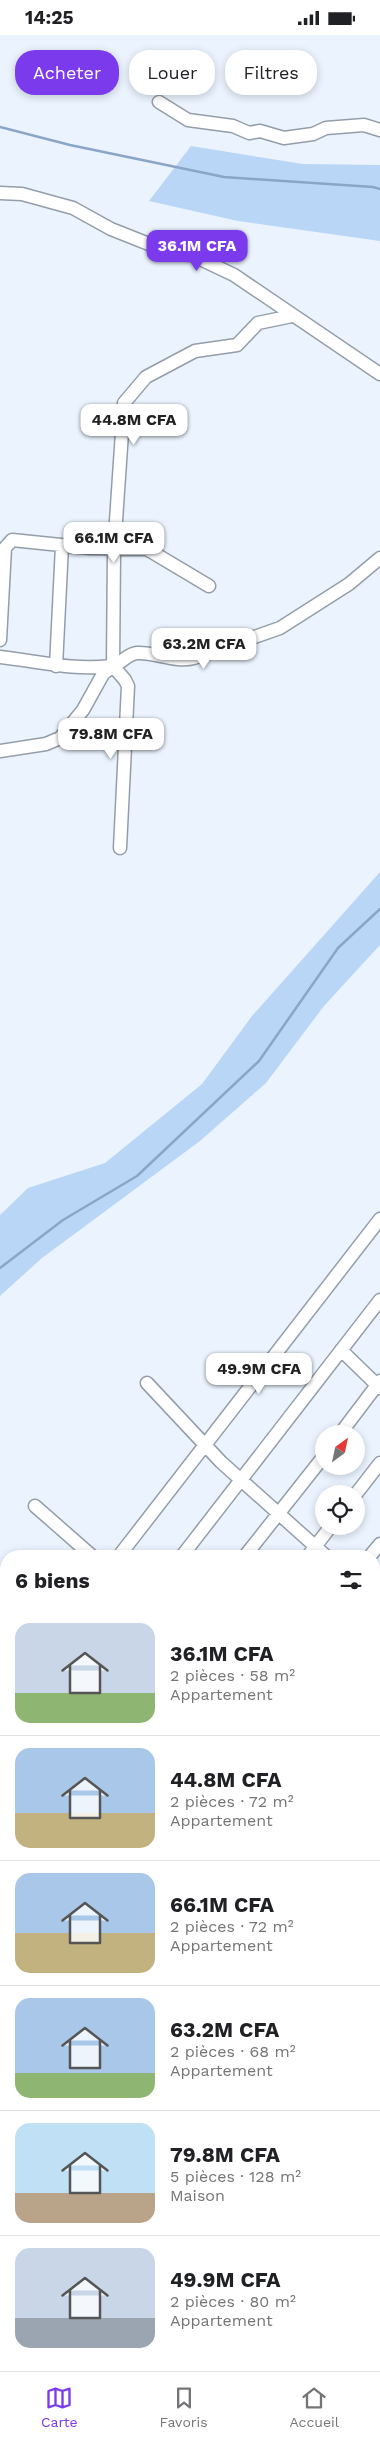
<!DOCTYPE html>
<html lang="fr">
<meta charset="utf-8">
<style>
:root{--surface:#fff;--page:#f6f6f6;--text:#202124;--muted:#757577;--line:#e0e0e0;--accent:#7c3aed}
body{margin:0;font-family:"Work Sans",sans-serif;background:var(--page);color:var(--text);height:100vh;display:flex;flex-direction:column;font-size:19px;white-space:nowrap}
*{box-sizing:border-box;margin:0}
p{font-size:16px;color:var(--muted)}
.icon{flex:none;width:28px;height:28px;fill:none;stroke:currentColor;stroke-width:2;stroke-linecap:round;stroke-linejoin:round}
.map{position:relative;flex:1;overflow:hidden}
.drawer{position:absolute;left:0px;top:1515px;width:380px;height:821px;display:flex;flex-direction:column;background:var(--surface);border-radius:20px 20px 0 0;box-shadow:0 2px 8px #0003}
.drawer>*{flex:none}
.guide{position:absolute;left:15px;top:15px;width:350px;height:45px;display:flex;gap:10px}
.needle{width:32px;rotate:33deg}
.buttons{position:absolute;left:315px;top:1390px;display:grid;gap:10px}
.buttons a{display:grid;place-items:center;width:50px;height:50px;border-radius:50%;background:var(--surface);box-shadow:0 2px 8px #0003;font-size:25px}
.price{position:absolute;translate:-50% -42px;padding:0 11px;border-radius:10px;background:#fff;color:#222;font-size:16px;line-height:32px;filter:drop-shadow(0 1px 2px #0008)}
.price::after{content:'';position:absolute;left:50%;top:30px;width:15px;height:11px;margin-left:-8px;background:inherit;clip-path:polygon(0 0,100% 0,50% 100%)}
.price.on{background:var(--accent);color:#fff}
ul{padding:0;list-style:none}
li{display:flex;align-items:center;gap:15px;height:125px;padding:0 15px}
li+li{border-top:1px solid var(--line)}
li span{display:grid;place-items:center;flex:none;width:140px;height:100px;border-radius:15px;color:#555}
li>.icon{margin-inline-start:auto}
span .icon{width:60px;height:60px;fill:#fffc;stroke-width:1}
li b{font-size:21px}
h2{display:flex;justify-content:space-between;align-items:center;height:60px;padding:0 15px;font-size:21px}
.tag{padding:0 18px;border-radius:20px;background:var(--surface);box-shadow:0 2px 8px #0003;font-size:18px;line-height:45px}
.tag.on{background:var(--accent);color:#fff}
.status{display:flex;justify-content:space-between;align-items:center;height:35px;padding:0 25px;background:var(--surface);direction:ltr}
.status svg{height:14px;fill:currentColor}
.menu{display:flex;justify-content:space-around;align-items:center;height:70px;border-top:1px solid var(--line);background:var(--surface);font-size:14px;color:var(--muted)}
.menu a{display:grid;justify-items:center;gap:2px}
.menu .on{color:var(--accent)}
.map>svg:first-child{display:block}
</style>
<div class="status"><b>14:25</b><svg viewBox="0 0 49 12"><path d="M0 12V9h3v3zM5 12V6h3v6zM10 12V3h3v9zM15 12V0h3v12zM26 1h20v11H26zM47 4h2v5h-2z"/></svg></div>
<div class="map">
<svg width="380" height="2336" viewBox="0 0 380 2336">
<rect width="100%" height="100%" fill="#eaf3fe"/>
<path fill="#bad6f7" d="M191 111 303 129 380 130V206L238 186 149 166Z
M380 837V910L324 971 266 1048 200 1106 42 1223 0 1261V1180L28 1153 105 1128 202 1049 252 981Z"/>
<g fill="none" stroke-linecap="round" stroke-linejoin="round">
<path stroke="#89a6c8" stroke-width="2.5" d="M0 92 70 110 224 142 373 152 380 154
M0 1233 63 1185 137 1141 259 1026 338 913 380 874"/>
<defs>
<path id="minor" d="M159 67 188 85 233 91 249 98 260 96 284 103 313 99 326 93 364 90 380 95
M0 158 22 159 73 173 111 194 174 219 192 220 234 240 380 339
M0 605 5 513 12 505 90 513 147 514 209 551
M0 622C37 626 73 636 111 631 121 630 126 619 137 618 156 617 175 628 194 623L280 593 349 549 380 523
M56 631 62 511
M0 716 46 709 60 703 83 675 103 639 113 631
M120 813 128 651 125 645 113 631 114 515 124 368 146 342 195 316 237 310 258 288 292 281
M341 1315 380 1353
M147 1348 221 1427 326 1521
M340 1399 380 1346
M356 1459 380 1428
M35 1471 92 1521
M119 1521 380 1184
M182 1521 380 1265
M245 1521 324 1421
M308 1521 331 1491
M370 1521 380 1509
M374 1566 380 1572
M374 1597 380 1589
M374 1681 380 1674
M0 1736 6 1739
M374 1772 380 1764
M374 1784 380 1789
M374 1854 380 1846
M6 1895V1894
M374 1941 380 1933
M374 1958 380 1963
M374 2027 380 2031
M374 2047 380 2039
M0 2085 6 2076
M0 2192 6 2196
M374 2211 380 2215
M0 2260 6 2265
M9 2330 18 2336
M97 2330 105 2336
M191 2330 199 2336
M273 2330 283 2336
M133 2336 138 2330"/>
</defs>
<use href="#minor" stroke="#949eaa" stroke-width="15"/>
<use href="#minor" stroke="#fff" stroke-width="12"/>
</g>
</svg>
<div class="buttons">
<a><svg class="needle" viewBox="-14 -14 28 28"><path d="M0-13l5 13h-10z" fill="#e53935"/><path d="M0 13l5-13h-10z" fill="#757577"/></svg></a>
<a><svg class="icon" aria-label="locate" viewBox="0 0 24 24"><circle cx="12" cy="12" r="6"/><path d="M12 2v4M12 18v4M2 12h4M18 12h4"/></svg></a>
</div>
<b class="price on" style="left:197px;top:237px">36.1M CFA</b>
<b class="price" style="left:134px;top:411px">44.8M CFA</b>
<b class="price" style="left:114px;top:529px">66.1M CFA</b>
<b class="price" style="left:204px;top:635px">63.2M CFA</b>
<b class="price" style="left:111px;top:725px">79.8M CFA</b>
<b class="price" style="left:259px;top:1360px">49.9M CFA</b>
<div class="guide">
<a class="tag on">Acheter</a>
<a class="tag">Louer</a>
<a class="tag">Filtres</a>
</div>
<section class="drawer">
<h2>6 biens<svg class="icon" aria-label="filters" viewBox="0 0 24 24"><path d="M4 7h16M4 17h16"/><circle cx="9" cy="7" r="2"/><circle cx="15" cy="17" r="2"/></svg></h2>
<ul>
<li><span style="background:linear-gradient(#c9d6e8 70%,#8fb573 0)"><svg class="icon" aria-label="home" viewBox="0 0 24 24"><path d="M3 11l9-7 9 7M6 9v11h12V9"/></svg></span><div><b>36.1M CFA</b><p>2 pièces · 58 m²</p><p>Appartement</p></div></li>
<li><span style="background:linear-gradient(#a9c7e8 65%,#c2b280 0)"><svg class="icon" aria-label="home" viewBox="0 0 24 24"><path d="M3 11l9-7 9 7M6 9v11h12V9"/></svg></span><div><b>44.8M CFA</b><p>2 pièces · 72 m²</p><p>Appartement</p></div></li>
<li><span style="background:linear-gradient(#a9c7e8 60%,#c2b280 0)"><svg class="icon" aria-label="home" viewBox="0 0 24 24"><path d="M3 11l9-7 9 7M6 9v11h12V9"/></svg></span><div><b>66.1M CFA</b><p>2 pièces · 72 m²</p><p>Appartement</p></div></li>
<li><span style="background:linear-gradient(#a9c7e8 75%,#8fb573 0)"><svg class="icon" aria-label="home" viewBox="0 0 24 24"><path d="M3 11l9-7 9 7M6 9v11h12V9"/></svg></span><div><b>63.2M CFA</b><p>2 pièces · 68 m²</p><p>Appartement</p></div></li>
<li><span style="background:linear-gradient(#bfe0f5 70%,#b9a48a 0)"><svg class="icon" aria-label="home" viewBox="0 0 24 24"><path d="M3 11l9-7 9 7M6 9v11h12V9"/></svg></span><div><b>79.8M CFA</b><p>5 pièces · 128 m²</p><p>Maison</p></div></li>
<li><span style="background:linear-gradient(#c9d6e8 70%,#9aa5b1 0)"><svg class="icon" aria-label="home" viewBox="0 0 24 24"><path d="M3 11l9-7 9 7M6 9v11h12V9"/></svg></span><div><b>49.9M CFA</b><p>2 pièces · 80 m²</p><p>Appartement</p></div></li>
</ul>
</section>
</div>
<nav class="menu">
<a class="on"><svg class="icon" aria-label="map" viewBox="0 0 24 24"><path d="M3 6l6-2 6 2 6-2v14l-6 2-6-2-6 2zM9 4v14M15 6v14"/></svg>Carte</a>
<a><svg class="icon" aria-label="saved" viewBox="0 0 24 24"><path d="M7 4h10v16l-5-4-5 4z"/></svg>Favoris</a>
<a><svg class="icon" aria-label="home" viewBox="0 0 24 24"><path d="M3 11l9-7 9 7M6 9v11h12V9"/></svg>Accueil</a>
</nav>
